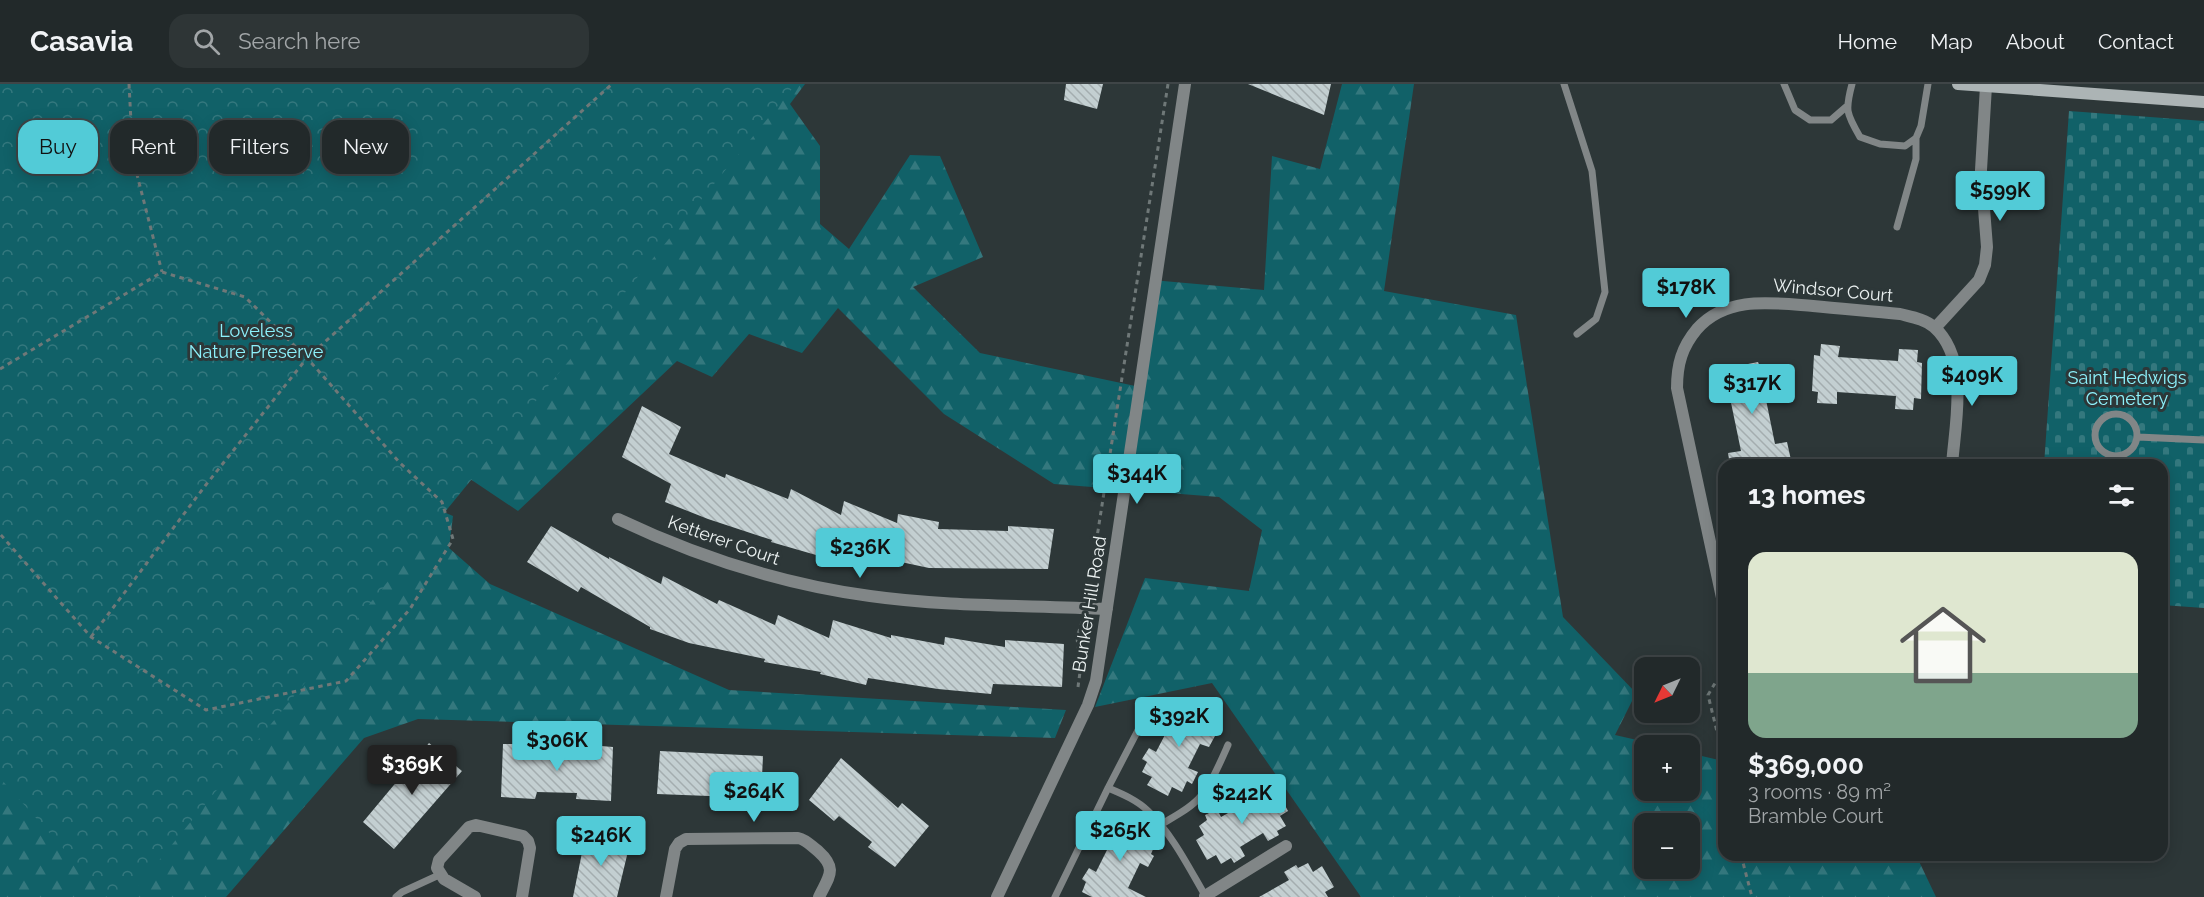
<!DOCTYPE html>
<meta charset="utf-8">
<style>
:root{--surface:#22292a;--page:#2e3536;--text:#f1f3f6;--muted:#a2a6a8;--line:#3f4547;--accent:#52cbd7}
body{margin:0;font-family:Raleway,sans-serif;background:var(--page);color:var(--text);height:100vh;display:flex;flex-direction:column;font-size:22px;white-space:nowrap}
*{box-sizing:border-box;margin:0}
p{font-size:20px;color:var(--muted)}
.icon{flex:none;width:33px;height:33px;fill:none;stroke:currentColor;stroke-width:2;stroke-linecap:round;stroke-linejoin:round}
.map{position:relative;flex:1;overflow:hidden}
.details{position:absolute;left:1718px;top:375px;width:450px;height:402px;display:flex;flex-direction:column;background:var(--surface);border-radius:18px;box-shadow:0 3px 15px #0003,0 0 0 2px var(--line)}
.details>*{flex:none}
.guide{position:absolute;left:18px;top:36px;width:570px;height:54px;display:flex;gap:12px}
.needle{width:39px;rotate:227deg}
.fabs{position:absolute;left:1634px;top:573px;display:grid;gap:12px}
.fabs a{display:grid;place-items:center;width:66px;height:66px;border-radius:12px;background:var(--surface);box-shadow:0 3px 15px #0003,0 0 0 2px var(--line);font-size:30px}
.price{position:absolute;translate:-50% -51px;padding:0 14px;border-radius:6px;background:var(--accent);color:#111;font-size:20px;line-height:39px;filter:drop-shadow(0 2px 3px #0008)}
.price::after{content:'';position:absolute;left:50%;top:36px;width:18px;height:14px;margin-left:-9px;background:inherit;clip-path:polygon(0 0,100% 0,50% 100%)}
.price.current{background:#222;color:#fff}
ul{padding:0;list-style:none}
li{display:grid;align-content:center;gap:12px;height:318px;padding:0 30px}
li span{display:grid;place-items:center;height:186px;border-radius:18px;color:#555}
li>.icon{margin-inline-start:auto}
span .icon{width:108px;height:108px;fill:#fffc;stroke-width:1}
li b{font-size:26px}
h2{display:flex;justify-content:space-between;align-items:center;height:72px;padding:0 30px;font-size:26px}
.pill{padding:0 21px;border-radius:18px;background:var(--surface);box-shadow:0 3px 15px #0003,0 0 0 2px var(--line);font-size:21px;line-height:54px}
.pill.current{background:var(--accent);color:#111}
header{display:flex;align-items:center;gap:36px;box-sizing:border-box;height:84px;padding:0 30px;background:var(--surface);border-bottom:2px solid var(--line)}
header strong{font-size:28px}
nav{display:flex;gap:33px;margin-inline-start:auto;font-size:21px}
.search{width:420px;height:54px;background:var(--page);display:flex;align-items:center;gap:15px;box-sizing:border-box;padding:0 21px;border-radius:18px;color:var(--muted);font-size:22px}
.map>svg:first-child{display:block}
</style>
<header>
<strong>Casavia</strong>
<div class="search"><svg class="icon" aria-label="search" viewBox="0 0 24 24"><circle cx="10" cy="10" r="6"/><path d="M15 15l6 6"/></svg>Search here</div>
<nav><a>Home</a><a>Map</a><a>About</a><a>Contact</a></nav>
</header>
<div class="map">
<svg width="2204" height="813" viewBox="0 0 2204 813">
<defs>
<pattern id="forest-firs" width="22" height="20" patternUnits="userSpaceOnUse" patternTransform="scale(1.5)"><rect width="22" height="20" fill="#116168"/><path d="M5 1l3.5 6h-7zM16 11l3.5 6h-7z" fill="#34787e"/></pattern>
<pattern id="cemetery-stones" width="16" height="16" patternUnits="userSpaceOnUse" patternTransform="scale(1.5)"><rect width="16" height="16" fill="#116168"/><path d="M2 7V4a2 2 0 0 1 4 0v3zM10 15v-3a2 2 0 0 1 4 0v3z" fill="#34787e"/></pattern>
<pattern id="park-crowns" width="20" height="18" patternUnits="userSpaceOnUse" patternTransform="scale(1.5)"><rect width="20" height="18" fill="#116168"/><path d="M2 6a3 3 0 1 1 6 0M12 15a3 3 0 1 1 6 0" fill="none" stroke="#34787e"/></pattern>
<pattern id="building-back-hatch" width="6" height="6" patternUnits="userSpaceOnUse" patternTransform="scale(1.5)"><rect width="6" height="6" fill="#c3cfd1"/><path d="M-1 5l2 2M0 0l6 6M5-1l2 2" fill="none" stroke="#a4adaf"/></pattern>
</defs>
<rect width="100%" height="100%" fill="#2d3738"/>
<path fill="url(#forest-firs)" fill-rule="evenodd" d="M0 0H805L790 20 820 62V140L849 165 910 71 940 72 983 173 913 203 980 269 1140 303 1152 196 1264 206 1272 72 1320 85 1342 0H1414L1384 207 1516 231 1563 533 1636 609 1615 651 1659 661 1644 662V706H1689V669L1723 677 1724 771H1916L1936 813H1361L1212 599 1095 623 1145 494 1249 507 1262 446 1219 413 1054 400 944 330 838 224 802 269 749 250 712 293 677 277 518 427 412 356 396 408 453 432 449 464 490 500 729 606 1066 626 1055 654 418 635 364 654 226 813H0ZM1644 740H1689V784H1644Z"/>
<path fill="url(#cemetery-stones)" d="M2069 27 2204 37V524L2162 521V381H2044Z"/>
<path fill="url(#park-crowns)" d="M0 0H796L129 813H107L0 694Z"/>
<path fill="url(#building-back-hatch)" d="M1066 0H1103L1097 25 1064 16Z
M1248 0H1331L1324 31Z
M1821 260 1840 262 1838 273 1898 277 1899 265 1918 266 1917 278 1922 279 1921 315 1914 314 1913 326 1895 325 1896 312 1837 308V320L1817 319 1818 308 1812 307 1814 271 1820 272Z
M1758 278 1760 283 1771 282 1774 300 1763 301 1775 360 1787 358 1791 376 1779 379V381H1730L1728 369 1741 367 1729 309 1717 312 1713 293 1724 290 1723 285Z
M642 322 681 343 669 370 725 394 726 390 788 415 791 405 841 431 844 417 897 439 898 430 939 438 938 445 1008 447V442L1054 445 1048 485 929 484 873 472 870 482 818 466 816 471 771 458 772 456 708 435 665 418 671 400 622 373Z
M551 442 609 475V473L661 500 663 492 717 520 719 516 775 541 778 531 829 554 833 536 891 554V551L944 561 945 553 1005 563V556L1064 560 1062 603 993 600 991 610 938 605 868 594 866 601 820 590 821 588 764 578 765 575 689 559 650 545V543L581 503 578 508 527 478Z
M1189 616 1210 627 1205 635 1216 641 1211 650 1215 652 1209 663 1200 660 1188 684 1198 688 1192 700 1187 697 1182 708 1172 703 1168 712 1147 701 1152 693 1142 688 1147 678 1142 675 1149 664 1156 668 1168 645 1160 641 1166 629 1170 630 1175 620 1184 625Z
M429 659 462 687 394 765 363 738Z
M503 660H537V665L578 666V660L613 663 611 717 576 715 577 709 537 708 535 715 501 713Z
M660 667 763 672 761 714 657 710Z
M841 674 898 724 902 719 929 742 895 783 868 763 872 758 839 732 834 737 809 716Z
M1263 703 1268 712 1277 706 1288 727 1280 732 1286 742 1277 747 1279 751 1268 757 1263 749 1240 763 1245 772 1234 779 1231 774 1221 780 1216 771 1207 776 1196 756 1204 751 1199 742 1207 736 1205 731 1217 725 1221 733 1244 720 1239 712 1251 705 1253 708Z
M1129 735 1150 747 1145 755 1155 761 1151 770 1154 772 1148 783 1140 779 1128 804 1146 813H1092L1082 808 1086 798 1082 795 1089 784 1096 788 1108 764 1100 760 1106 749 1110 750 1115 740 1124 745Z
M586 749 630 759 617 813H573Z
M1308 779 1313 788 1322 782 1334 803 1325 808 1328 813H1259L1289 796 1284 788 1296 781 1298 784Z"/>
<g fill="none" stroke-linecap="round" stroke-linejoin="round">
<path stroke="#6f7878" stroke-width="3" stroke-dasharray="4.5 4.5" stroke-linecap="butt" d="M129 0 133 75 162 188
M0 285 162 188 245 213 307 274 400 379 442 418 453 455 410 525 346 597 206 626 91 553 0 450
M1086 511 1092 485 1168 0
M91 553 205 402 307 274 612 0
M1724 584 1708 611 1724 676
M1078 603 1080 588 1077 553 1082 538
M1741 771 1752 813"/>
<path stroke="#818687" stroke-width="7" d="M1564 0 1592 87 1605 208 1596 235 1577 250
M1784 0 1795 26 1810 36H1831L1846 23
M1852 0C1845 26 1846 29 1860 53L1880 60 1905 62 1916 54 1921 42 1928 0
M1897 143 1916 75V54
M2095 351a21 21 0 1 1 42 0a21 21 0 1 1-42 0Z
M2138 353 2204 356
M1108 704C1122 710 1137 716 1148 727 1173 751 1189 784 1206 813
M1160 741C1173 733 1190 725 1200 713 1212 698 1220 679 1228 661
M396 813 402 808 439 791
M1055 813 1108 704 1149 625"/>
<path stroke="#818687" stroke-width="12" d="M1935 244 1979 196 1985 181 1987 163 1981 86 1986 2
M618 435C698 473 782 500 870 512 948 523 1028 521 1107 525
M1724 523 1677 304C1677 280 1682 263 1697 245 1727 211 1773 219 1813 222 1842 225 1871 227 1900 230 1912 233 1925 235 1934 243 1970 275 1955 339 1952 381
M1205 812 1286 762
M475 813 444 795 437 784 439 776 469 743 476 741 523 752 528 757 530 764 522 813
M666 813 675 765 679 759 686 755 798 754C807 756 811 762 818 767 838 785 829 792 819 813
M997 813 1088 621 1096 597 1185 0"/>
<path stroke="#acb4b5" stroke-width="12" d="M1958 0 2204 18"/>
</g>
<g text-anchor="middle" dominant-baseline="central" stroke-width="6" stroke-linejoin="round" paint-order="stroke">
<g font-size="18" fill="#ebf1f1" stroke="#2d3738">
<text transform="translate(1833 206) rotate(5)">Windsor Court</text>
<text transform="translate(724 456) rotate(19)">Ketterer Court</text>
<text transform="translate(1089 520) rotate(-81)">Bunker Hill Road</text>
</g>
<g font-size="18" fill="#8df1fb" stroke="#2d3738">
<text x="256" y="246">Loveless<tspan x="256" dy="21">Nature Preserve</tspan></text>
<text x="2127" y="293">Saint Hedwigs<tspan x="2127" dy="21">Cemetery</tspan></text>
</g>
</g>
</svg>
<div class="fabs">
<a><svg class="needle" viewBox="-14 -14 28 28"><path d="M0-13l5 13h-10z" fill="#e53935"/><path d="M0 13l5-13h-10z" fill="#a2a6a8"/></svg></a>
<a>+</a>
<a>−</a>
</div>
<b class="price" style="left:2000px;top:138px">$599K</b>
<b class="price" style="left:1686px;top:235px">$178K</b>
<b class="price" style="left:1972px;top:323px">$409K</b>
<b class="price" style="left:1752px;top:331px">$317K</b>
<b class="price" style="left:1137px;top:421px">$344K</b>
<b class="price" style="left:860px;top:495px">$236K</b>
<b class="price" style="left:1179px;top:664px">$392K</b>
<b class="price" style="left:557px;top:688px">$306K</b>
<b class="price current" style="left:412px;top:712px">$369K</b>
<b class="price" style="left:754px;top:739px">$264K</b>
<b class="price" style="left:1242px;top:741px">$242K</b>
<b class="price" style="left:1120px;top:778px">$265K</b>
<b class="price" style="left:601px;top:783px">$246K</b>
<div class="guide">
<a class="pill current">Buy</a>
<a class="pill">Rent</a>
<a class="pill">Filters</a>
<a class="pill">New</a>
</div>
<section class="details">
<h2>13 homes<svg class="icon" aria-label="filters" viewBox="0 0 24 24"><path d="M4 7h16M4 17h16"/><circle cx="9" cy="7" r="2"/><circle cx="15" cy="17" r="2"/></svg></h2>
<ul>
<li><span style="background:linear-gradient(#dfe7d0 65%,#7fa58c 0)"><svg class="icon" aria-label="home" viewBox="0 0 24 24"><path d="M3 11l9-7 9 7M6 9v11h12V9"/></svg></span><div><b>$369,000</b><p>3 rooms · 89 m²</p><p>Bramble Court</p></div></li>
</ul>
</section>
</div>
